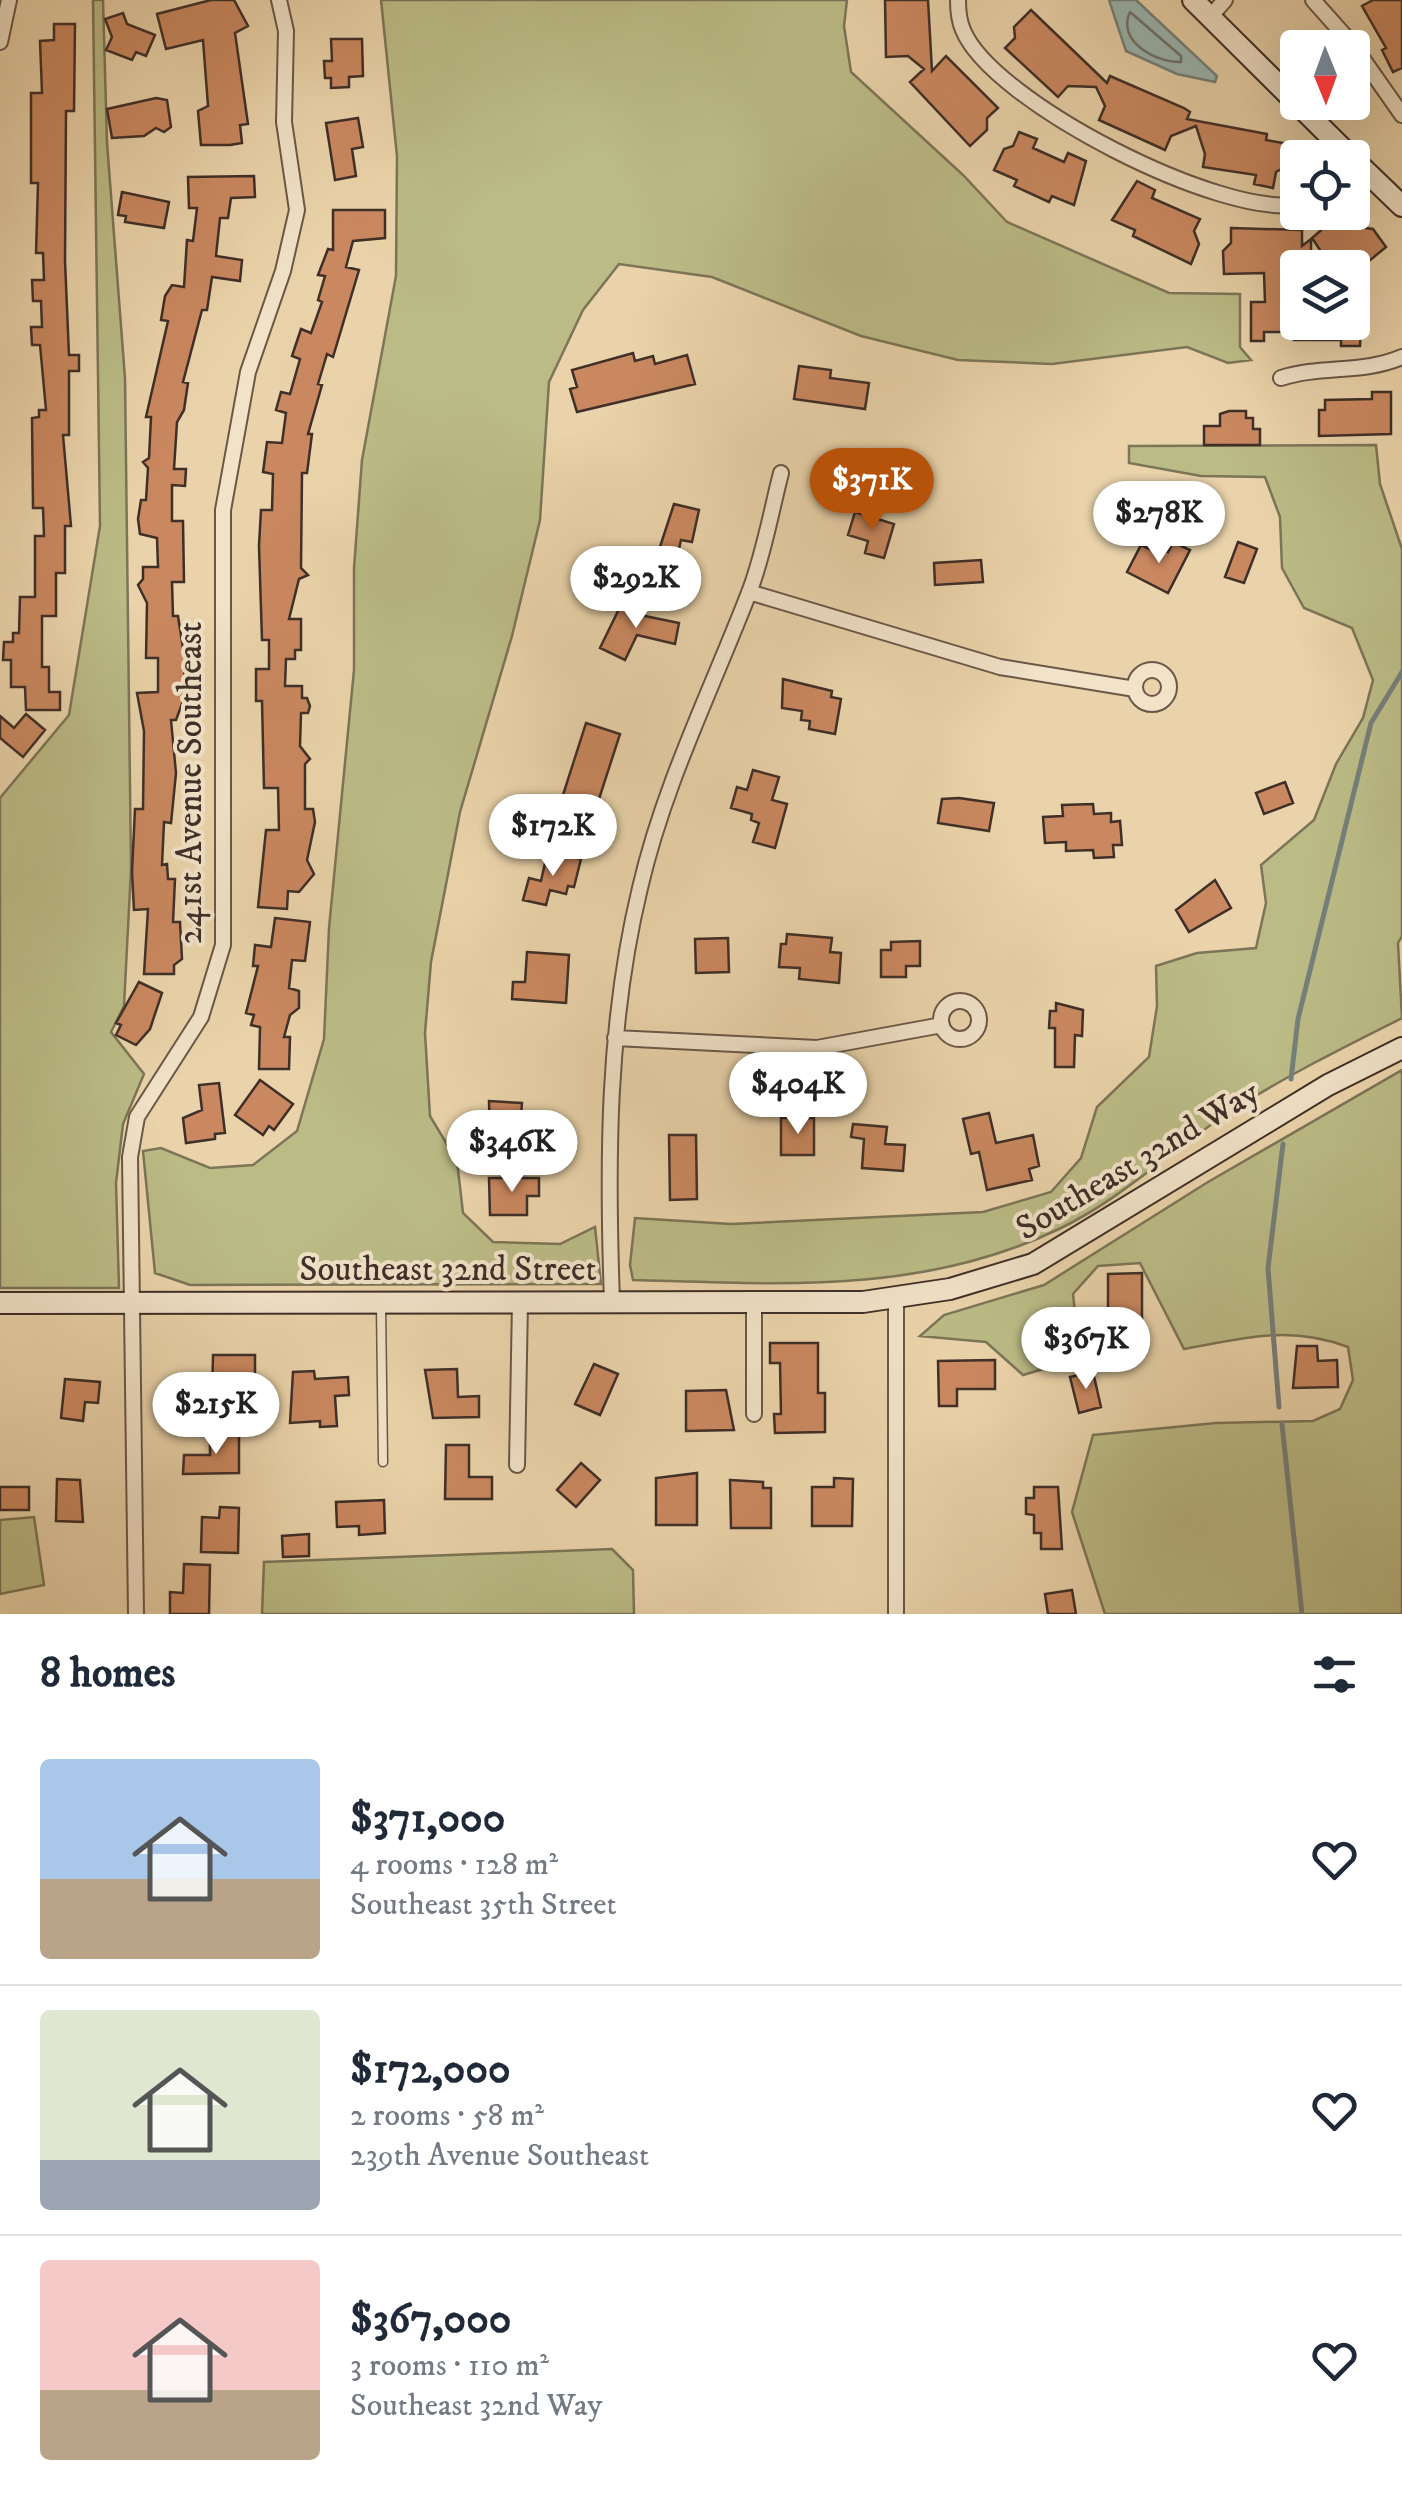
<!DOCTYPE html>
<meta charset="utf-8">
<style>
:root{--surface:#fff;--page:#f2f2f3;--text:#1f2937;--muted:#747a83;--line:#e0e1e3;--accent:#b45309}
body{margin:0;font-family:"IM FELL DW Pica",serif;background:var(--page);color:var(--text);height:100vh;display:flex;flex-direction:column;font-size:38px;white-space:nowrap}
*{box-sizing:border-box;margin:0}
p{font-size:32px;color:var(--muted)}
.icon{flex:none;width:55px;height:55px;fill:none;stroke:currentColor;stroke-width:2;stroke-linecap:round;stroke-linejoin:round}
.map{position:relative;height:1614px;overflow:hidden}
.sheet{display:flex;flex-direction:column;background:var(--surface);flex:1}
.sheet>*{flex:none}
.needle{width:65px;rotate:179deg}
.controls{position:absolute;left:1280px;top:30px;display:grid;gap:20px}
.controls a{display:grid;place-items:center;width:90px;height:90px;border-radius:10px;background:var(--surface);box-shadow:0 10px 40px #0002;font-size:50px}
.price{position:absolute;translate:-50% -85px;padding:0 22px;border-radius:35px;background:#fff;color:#222;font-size:32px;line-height:65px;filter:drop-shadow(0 2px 5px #0008)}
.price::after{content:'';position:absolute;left:50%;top:60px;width:30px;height:22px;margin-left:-15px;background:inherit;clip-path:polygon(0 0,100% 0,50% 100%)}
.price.selected{background:var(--accent);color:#fff}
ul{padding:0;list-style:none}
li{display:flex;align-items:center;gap:30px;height:250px;padding:0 40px}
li+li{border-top:2px solid var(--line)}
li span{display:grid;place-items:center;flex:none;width:280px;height:200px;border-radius:10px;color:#555}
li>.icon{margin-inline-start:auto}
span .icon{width:120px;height:120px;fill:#fffc;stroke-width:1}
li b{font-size:42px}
h2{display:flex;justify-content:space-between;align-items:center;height:120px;padding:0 40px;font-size:42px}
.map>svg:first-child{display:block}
</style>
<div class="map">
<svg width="1402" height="1614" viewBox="0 0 1402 1614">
<rect width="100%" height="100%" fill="#ead3aa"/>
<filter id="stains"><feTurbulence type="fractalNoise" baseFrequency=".002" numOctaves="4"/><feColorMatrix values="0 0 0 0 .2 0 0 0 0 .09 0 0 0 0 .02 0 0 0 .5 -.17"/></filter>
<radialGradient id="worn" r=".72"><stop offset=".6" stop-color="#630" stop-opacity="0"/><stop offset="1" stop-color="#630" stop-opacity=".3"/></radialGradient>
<path fill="#bbbb86" stroke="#7c7557" stroke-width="2.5" d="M93 0H103L107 143 125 378 131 869 124 1006 111 1032 144 1074 123 1124 116 1183 119 1288H0V798L69 715 100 526Z
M381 0H847L844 26 851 72 963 175 1007 222 1169 293 1240 294V347L1251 360 1228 363 1187 347 1052 364 958 360 861 336 712 277 619 264 583 310 549 382 540 520 512 636 460 812 431 962 425 1033 430 1116 457 1161 463 1213 493 1242 560 1244 595 1227 601 1284 190 1285 155 1273 143 1151 161 1148 210 1168 253 1165 297 1131 324 1039 329 928 354 670V568L362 460 396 276 397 156Z
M1376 445 1380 484 1402 549V936L1398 943 1402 1018C1342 1048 1284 1077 1228 1113 1172 1150 1120 1200 1059 1229 922 1295 779 1284 633 1280L630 1265 635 1218 731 1224 983 1212 1051 1192 1081 1158 1097 1107 1149 1057 1157 1006 1156 966 1197 953 1256 948 1266 903 1261 865 1314 820 1336 764 1363 718 1373 680 1352 628 1304 608 1282 568 1280 517 1265 477 1201 476 1129 463V446Z
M1402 1070V1614H1105L1072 1512 1093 1435 1216 1423 1313 1421 1340 1409 1353 1380 1348 1347C1289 1325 1245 1338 1184 1349L1140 1263 1098 1266 1073 1294 1080 1358 1023 1375 986 1342 920 1336 944 1315 1044 1285 1208 1182Z
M34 1517 44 1585 0 1594V1520Z
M612 1549 633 1570 634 1614H262L264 1562Z"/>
<path fill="#9ab6b1" stroke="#75807a" stroke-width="2.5" d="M1109 0H1136L1217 76 1215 82 1177 74 1126 51Z"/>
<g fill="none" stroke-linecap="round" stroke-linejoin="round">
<path stroke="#6c726c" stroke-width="2.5" d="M1130 12 1181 56V62C1156 63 1116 41 1130 12Z"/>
<path stroke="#75807a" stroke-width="5" d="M1291 1079 1298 1019 1371 723 1402 672
M1279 1407 1268 1268 1283 1144
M1282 1424 1302 1614"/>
</g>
<path fill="#ca8860" stroke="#3e2f28" stroke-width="2.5" d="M211 0H234L248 26 235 33 248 124 240 125 242 143 230 145H201L198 111 208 106 203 40 166 49 157 14Z
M885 0H928L932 71 946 56 998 108 987 118V130L970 146 910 82 924 69 908 56 886 57Z
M1373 0H1402V68L1393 72 1382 50 1386 48 1362 6Z
M1031 10 1107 83 1110 76 1184 108 1190 112 1187 119 1267 134 1266 140 1289 144 1285 167 1276 172 1273 188 1254 184 1256 175 1203 167 1205 154 1196 126 1171 136 1165 150 1099 120 1105 106 1096 87 1068 86 1058 97 1005 48 1015 38 1014 27Z
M123 13 127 24 155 35 146 56 136 52 132 60 106 50 112 37 105 19Z
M54 24H75L74 111H66L65 261 69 355H79V371H69V435H63L71 526H65V573H56V616H42V667H49V692H60V710H26L25 687H11V660H3L4 642H13V633H19L20 597H35V536H44L43 508H33L32 418 39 417V410H46L40 345H32L31 327H42L41 301H33L32 280H44L43 253H36L38 183H31V93H42L40 41 54 40Z
M331 39H362L363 76 349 77V87L331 88V78H325L324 61H332Z
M156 98 167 100 171 127 164 132 156 128 144 136 112 138 107 109Z
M358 118 363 147 352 149 356 176 335 180 326 123Z
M1019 132 1037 139 1033 148 1064 162 1068 153 1086 161 1074 205 1052 196 1049 202 1014 186 1017 180 994 170 1004 149 1013 146Z
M254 176 255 197 231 198 228 218H220L216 256 242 260 240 281 212 277 207 310H202L183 382 188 383 184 410 177 422 174 469H186L185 486 172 485V521H183L184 582H172L173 616H178L185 661 183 701 176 720H171L176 773 171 823 164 822 162 865 167 864 168 879H175L173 922H180L182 959 174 965V974H144L148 909 134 910 132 872 135 809H143L144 731 137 693 158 692V658H146L147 603 138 585 143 579V567H158L157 538 140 534 138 519 141 500H146L148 468 143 462 149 458 151 417H146L168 321 161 320 165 296 172 285 184 287 187 240 193 241 197 208H189L188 177Z
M1137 181 1155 190 1152 198 1200 219 1194 231 1199 244 1191 264 1133 236 1135 230 1112 220Z
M122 192 169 202 164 228 125 222 126 216 118 215Z
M333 210H385V238L353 241 346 267 359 270 333 357 327 354 318 384 322 385 308 434H312L307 473H302L301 568 308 575 299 579 289 619H301V650H295V659H286L285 686H302V698H307L310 706 308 713H301L300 746 310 759 305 764V809H313L315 822 307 860 314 874 299 892 288 891 287 909 258 907 266 830H279L278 788H264L262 701H256V669H269V640H262L259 546 261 510H272L273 474 263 472 267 442 282 443 286 413 276 410 281 392 290 394 300 359 292 356 301 329 311 333 322 302 318 300 325 276 318 275 328 249 333 250Z
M1350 216 1359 227 1373 229 1386 247 1363 266 1359 260 1348 268H1332L1312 238 1332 221 1338 227Z
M1231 228 1302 230V246L1311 239V268L1283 273V303H1298V322H1361L1360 346H1341V340H1294V332H1264V341H1251V302H1265L1264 273 1224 274 1223 251 1231 243Z
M633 353 635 361 653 356 655 364 687 355 695 384 577 412 570 389 577 387 572 370Z
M799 366 831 370 830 378 869 383 865 409 794 399Z
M1372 392H1391V434L1319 436V410H1325V400L1372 399Z
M1229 411H1246V418H1253V429H1260V445H1204V426H1220V414Z
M674 504 699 510 692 542 681 540 677 558 658 553Z
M855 512 894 524 884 558 865 553 868 541 848 535Z
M1173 542 1190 550 1168 593 1127 572 1141 545 1156 552 1158 547 1168 552Z
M1238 542 1257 549 1244 583 1225 577Z
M981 560 983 582 935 585 934 563Z
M621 605 645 616 679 623 675 644 637 635 625 660 600 648Z
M783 679 832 691 831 697 841 699 835 734 809 729 810 721 801 720 802 711 782 708Z
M26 714 45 730 23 757 0 738V716L14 728Z
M586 723 620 734 599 799 592 797 590 804 563 795Z
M753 770 779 777 772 800 787 804 775 848 753 842 759 823 751 820 752 814 731 808 737 787 747 790Z
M1285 782 1293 803 1264 814 1256 793Z
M959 798 994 803 989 831 938 823 942 799Z
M1093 804 1094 814 1111 813V822L1120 821 1122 845H1113L1114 857 1094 858 1093 850 1066 851V842L1045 843 1043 817 1063 816 1062 805Z
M558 853 581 859 574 887 568 886 566 894 550 890 546 905 523 900 529 878 541 881 545 863 555 866Z
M1215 880 1231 908 1189 932 1176 910Z
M275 918 310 922 305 961 292 960 289 988 299 991V1008L290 1015 284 1037H290L289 1069H259L260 1027 251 1025 254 1015 246 1013 258 966H253L255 945 271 947Z
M787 934 832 938 830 952 841 953 839 983 799 979 800 968 779 967 781 944H786Z
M728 938 729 972 696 973 695 939Z
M920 941V966H906V977H881V950H891V942Z
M527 952 569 955 566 1003 512 999 513 982H525Z
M139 982 162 993 150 1029 136 1045 116 1035 121 1025 116 1023Z
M1056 1003 1083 1010 1082 1036 1075 1035 1074 1067H1055V1028H1049L1050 1011H1056Z
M260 1080 293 1104 274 1130 269 1126 263 1135 235 1115Z
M219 1083 225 1133 215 1134V1139L186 1143 183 1118 202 1110 199 1085Z
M489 1101 522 1103 519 1140 490 1137Z
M989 1113 996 1143 1033 1135 1039 1166 1029 1169 1032 1180 987 1190 979 1152 971 1154 963 1119Z
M781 1118H814V1155H781Z
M853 1124 887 1127 885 1144 905 1145 903 1171 862 1168 864 1139 851 1137Z
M669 1135H696L697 1199 670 1200Z
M489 1178H539V1196H527V1215H490Z
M1142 1273V1331L1108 1332V1274Z
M770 1343H818V1393H825V1432L775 1433 774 1414H781L780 1363H770Z
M1297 1346H1317L1318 1361 1337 1360 1338 1387 1293 1388Z
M213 1355H255V1379H235V1398H212Z
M995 1360V1389H957V1406H939L938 1361Z
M594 1364 618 1374 600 1415 575 1404Z
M457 1369 458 1397 479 1396V1417L433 1418 425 1370Z
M314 1371 315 1379 348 1377 349 1395 335 1396 337 1426 320 1427V1421L290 1423 293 1372Z
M1093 1372 1101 1407 1079 1413 1070 1377Z
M65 1379 100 1382 98 1403 85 1402 83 1421 61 1418Z
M726 1390 734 1430 686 1431V1391Z
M210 1435H239V1473L183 1474 184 1455H210Z
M446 1445H469V1477H492V1499H445Z
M581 1463 600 1480 576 1507 557 1490Z
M697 1473V1525H656V1478Z
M834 1478 853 1479 852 1526H812V1487H834Z
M57 1479 80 1480 83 1522 56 1521Z
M730 1480 763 1482V1488H771V1528H731Z
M0 1487H29V1510H0Z
M1034 1487H1058L1062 1549H1041V1533H1034V1515L1026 1514V1498H1034Z
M384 1500 385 1533 359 1535V1526L337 1527 336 1502Z
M220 1507 239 1508 238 1553 201 1552 202 1517 219 1518Z
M309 1534V1556L283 1557 282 1536Z
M184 1564 210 1565 209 1614H170V1592L183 1593Z
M1072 1590 1076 1614H1048L1045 1594Z"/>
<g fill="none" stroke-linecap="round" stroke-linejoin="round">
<defs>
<path id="lane" d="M381 1306 383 1462"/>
<path id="street" d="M958 0C958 10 959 21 963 30 992 102 1224 219 1298 204
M1313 0 1353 45 1402 115
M1210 17 1225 0
M0 42 9 0
M1281 378C1321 365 1363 374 1402 357
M749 592 1000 667 1135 689
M1135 687a17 17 0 1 1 34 0a17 17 0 1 1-34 0Z
M941 1020a19 19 0 1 1 38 0a19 19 0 1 1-38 0Z
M615 1038 817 1048 942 1025
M896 1298V1614
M612 1302C607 1162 607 1025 640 888 664 784 712 689 750 590 764 553 771 512 781 473
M754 1302V1414
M517 1465 520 1302
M136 1614 130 1157 137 1117 201 1017 223 945V510L248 372 283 271 297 210 284 122 286 31 279 0"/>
<path id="secondary" d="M1193 0 1352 158
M1352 158 1402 206
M0 1303 863 1302 950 1289 1033 1264 1328 1085 1402 1048"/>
</defs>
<use href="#lane" stroke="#695848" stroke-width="11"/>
<use href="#street" stroke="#695848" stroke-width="18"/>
<use href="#secondary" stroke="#3e2f28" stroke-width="24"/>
<use href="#lane" stroke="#f1e2c8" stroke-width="8"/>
<use href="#street" stroke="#f1e2c8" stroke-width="14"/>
<use href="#secondary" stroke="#f1e2c8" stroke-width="20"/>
</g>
<g text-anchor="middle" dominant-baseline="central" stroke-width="8" stroke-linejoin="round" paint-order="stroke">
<g font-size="35" fill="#3e2f28" stroke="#f1e2c8">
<text transform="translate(191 783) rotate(-90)">241st Avenue Southeast</text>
<text transform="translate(1138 1161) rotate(-31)">Southeast 32nd Way</text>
<text x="448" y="1270">Southeast 32nd Street</text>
</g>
</g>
<rect width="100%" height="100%" filter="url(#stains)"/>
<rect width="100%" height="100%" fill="url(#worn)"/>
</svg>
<div class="controls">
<a><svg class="needle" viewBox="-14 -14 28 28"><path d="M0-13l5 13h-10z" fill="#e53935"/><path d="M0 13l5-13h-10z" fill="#747a83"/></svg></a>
<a><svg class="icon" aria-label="locate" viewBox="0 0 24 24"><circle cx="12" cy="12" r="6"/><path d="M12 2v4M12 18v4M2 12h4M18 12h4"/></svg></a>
<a><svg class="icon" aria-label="layers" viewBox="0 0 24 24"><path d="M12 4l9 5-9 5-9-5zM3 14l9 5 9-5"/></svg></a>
</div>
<b class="price selected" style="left:872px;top:533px">$371K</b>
<b class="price" style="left:1159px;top:566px">$278K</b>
<b class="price" style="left:636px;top:631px">$292K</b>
<b class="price" style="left:553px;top:879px">$172K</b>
<b class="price" style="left:798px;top:1137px">$404K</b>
<b class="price" style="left:512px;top:1195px">$346K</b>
<b class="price" style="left:1086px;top:1392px">$367K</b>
<b class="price" style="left:216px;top:1457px">$215K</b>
</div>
<section class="sheet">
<h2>8 homes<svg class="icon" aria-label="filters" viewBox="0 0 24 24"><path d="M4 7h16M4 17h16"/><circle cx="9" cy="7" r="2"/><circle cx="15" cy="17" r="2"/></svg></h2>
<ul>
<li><span style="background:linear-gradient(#a9c7e8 60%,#b9a48a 0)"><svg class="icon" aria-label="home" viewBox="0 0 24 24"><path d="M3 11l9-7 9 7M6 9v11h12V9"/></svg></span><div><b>$371,000</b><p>4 rooms · 128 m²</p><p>Southeast 35th Street</p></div><svg class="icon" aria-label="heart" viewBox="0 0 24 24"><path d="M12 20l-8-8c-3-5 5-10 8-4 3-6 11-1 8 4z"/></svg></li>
<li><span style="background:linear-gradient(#dfe7d0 75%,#9aa5b1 0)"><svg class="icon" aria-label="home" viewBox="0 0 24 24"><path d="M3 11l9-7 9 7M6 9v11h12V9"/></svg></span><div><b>$172,000</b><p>2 rooms · 58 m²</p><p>239th Avenue Southeast</p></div><svg class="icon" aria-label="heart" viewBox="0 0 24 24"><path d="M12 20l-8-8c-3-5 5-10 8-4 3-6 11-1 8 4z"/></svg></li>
<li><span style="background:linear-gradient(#f6c9c9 65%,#b9a48a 0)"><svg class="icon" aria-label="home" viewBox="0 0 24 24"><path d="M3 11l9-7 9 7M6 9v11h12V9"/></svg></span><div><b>$367,000</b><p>3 rooms · 110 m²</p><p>Southeast 32nd Way</p></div><svg class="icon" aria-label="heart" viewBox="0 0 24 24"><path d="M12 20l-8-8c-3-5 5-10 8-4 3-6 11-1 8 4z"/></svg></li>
</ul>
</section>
